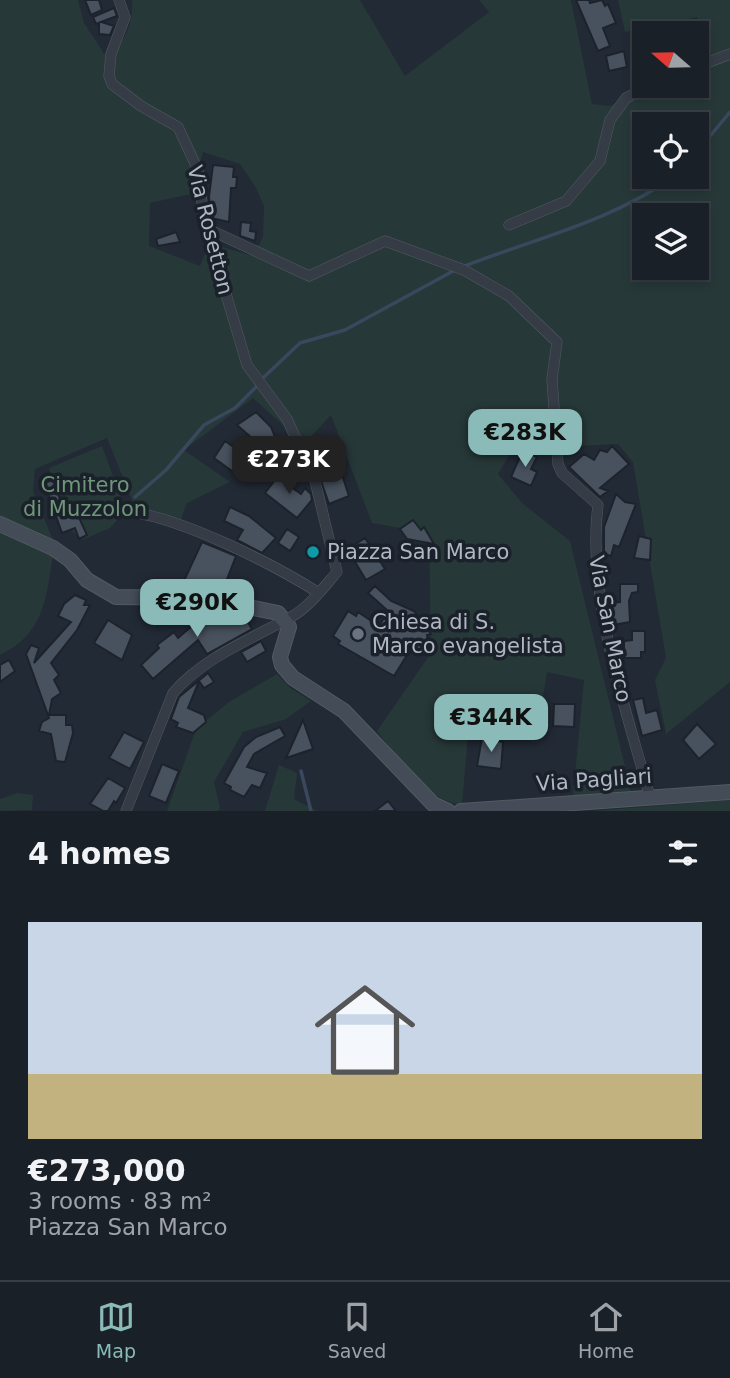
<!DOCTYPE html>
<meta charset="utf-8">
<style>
:root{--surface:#1a2028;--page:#272d34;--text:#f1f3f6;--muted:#9fa3a8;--line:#383e45;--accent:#8bbbb9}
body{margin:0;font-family:"DejaVu Sans",sans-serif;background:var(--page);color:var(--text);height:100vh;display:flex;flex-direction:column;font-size:26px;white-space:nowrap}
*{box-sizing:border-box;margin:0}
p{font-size:23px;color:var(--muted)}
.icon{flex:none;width:38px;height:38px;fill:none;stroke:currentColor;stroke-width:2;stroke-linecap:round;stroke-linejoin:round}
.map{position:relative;height:811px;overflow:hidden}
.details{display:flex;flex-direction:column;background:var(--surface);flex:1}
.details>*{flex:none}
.needle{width:46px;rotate:290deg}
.tools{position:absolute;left:632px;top:21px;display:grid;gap:14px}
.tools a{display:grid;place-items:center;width:77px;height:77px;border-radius:0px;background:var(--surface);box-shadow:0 4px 10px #0003,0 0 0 2px var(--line);font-size:35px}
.price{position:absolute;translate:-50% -60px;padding:0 16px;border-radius:14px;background:var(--accent);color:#111;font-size:23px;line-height:46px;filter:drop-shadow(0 2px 4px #0008)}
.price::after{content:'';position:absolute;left:50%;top:42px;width:21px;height:16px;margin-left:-10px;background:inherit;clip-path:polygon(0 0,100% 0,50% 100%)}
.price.selected{background:#222;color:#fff}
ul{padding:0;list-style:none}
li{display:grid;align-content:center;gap:14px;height:371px;padding:0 28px}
li span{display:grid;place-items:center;height:217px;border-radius:0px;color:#555}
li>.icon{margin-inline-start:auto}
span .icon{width:126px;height:126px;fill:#fffc;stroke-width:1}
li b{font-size:30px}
h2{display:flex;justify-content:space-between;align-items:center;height:84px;padding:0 28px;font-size:30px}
.menu{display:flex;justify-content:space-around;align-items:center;height:98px;border-top:2px solid var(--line);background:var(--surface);font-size:19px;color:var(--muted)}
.menu a{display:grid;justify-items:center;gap:4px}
.menu .selected{color:var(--accent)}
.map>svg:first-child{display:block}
</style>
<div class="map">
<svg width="730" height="811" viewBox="0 0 730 811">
<rect width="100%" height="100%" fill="#222a35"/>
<path fill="#273838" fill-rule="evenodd" d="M0 0H78L84 23 107 58C126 41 133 24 132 0H360L405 76 489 12 479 0H571L592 104 610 106 651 86H696L697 17 625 32 618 0H730V682L666 734 655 680 666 658 633 462 618 444 559 447 558 425 525 429 498 474 522 503 570 541 631 791 573 796 584 680 547 672 537 734 468 735 462 805C421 798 401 762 377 731L431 653 429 533 372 523 331 415 304 444 253 398 184 450 230 482 187 503 181 519 134 505 107 438 35 469 33 491 55 545 0 519ZM644 124H696V177H644ZM203 152 240 164 255 186 264 206 263 237 253 256 209 243 200 266 149 246 150 203 191 194ZM644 215H696V268H644Z
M102 446 126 511 110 528 82 540 71 530 62 533 44 483 53 480 49 468Z
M0 531 53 555C46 599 44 634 0 655Z
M277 674 289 687 311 701 286 719 243 732 214 782 220 808 218 811H167L196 729 229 702Z
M279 765 297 773 294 799 317 811H265Z
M17 793 33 795 32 810 0 811V799Z
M730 800V811H592Z"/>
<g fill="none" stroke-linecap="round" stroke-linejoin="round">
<path stroke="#39485d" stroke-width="3.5" d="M696 153 730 112
M462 267C533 239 610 222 673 177
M264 377 300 343 345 330 455 270
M135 497 166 470 204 425 235 408 257 386
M301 771 311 811"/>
</g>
<path fill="#48525e" stroke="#1d232c" stroke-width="2" d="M85 0H99L102 10 91 15Z
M576 0H589L590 3 602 0 605 6 608 4 616 23 603 28 610 46 598 51Z
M114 8 117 16 101 22 114 26 110 35 99 34V23L96 24 93 17Z
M624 51 627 67 609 71 606 56Z
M213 165 234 167 233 177H237L236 188H231L229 222 211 218 209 197Z
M241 222 251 223 250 231 256 232 255 241 240 236Z
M176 232 180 242 158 246 156 239Z
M256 412 271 427 277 442 253 439 237 425Z
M225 441 251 459 239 476 214 458Z
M612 446 629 464 600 488 608 491 600 497 569 467 584 454 594 460 600 450 607 452Z
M523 450 537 457 531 469 537 472 531 486 511 477Z
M335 454 349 496 329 504 314 461Z
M282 471 291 477 286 483 301 494 305 488 311 494 312 500 297 518 265 493Z
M53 480 66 515 76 511 87 535 79 539 75 528 62 533 44 483Z
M616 494 625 502 636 504 619 547 614 545 611 556 604 554V527Z
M230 507 249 516 276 538 262 553 237 540 243 530 224 521Z
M413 520 421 530 424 527 434 544 407 539 400 529Z
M287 529 299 537 290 551 278 543Z
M639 536 651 539 650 560 634 558Z
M365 538 385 569 366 580 349 552 353 550 351 547Z
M202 542 236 556 222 592 182 585Z
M620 584H638V592L632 593 629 601 630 622 613 625 609 603 620 602Z
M375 586 391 601 414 611 431 634 427 635 429 651 409 652 394 676 338 644 340 641 333 636 348 611 356 616 358 612 379 626 388 611 368 593Z
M75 595 86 600 84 605H90L77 630 51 663 59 675 54 680 61 693 52 699 49 715H66V725H72L73 733 65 762 56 761 51 734 39 731 42 722 49 718 26 654 31 645 39 648 34 663 71 622 58 616 64 604Z
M208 608 229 613 234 618 244 616 252 629 207 654 198 640 153 679 141 665 159 648 157 645 174 632 178 638 193 625 191 622Z
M108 620 132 635 122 660 94 643Z
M632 631H645V652H641V658H624V641L632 640Z
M261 641 266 651 247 662 241 652Z
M9 660 15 671 0 682V665Z
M208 673 214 682 204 688 199 681 188 708 204 715 206 722 193 733 176 727 178 723 171 719 179 697Z
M643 698 646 713 657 710 662 730 642 736 633 700Z
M554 704H575L574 727 553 726Z
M303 720 313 749 286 758Z
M697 724 716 744 699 759 683 740Z
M280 727 285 736 254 754 247 767 267 773 260 788 252 785 244 797 230 790 231 787 224 783 244 747 256 737Z
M124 732 144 742 130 769 109 758Z
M482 738 503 742 501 769 477 766Z
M162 764 179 771 166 803 149 796Z
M108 778 125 788 116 803 114 801 108 811H103L90 804Z
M388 801 396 811H375Z"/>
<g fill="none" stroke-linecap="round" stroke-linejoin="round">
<defs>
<path id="street" d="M119 0 125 17 111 54 109 76 112 84 141 106 178 127 198 170 204 220 247 365 287 419 315 481 337 572C324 587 309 607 291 617 251 639 203 658 173 693L126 811
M696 67 730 54
M509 225 566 201 600 161 610 120 626 98 649 86
M208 229 309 276 385 241 464 270 509 296 557 342 552 379 558 464 562 473 598 505C586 596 626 709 650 797
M132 512C186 520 273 564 319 593"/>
<path id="secondary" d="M0 524 53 548 70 560 87 580 116 597 205 598 278 613 289 627 280 657 282 665 293 678 344 711 433 804 448 811
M461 811 730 792"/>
</defs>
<use href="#street" stroke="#525a63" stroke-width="11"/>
<use href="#secondary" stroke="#525a63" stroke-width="16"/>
<use href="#street" stroke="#353c46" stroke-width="10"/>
<use href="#secondary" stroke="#444c58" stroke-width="14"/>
</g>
<circle fill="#0f9aa8" stroke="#1b212a" stroke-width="2.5" cx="313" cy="552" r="7"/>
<circle fill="#6b7280" stroke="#1b212a" stroke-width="2.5" cx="358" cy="634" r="7"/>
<g text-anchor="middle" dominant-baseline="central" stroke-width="7" stroke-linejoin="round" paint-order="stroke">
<g font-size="21" fill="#afb7c2" stroke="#1b212a">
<text transform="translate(210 230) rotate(76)">Via Rosetton</text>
<text transform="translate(610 629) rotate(79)">Via San Marco</text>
<text transform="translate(594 780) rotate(-4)">Via Pagliari</text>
</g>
<g font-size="21" fill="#709679" stroke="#1b212a">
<text x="85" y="485">Cimitero<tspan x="85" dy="24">di Muzzolon</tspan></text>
</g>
<g font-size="21" fill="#afb7c2" stroke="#1b212a" text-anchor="start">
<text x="327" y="552">Piazza San Marco</text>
<text x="372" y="622">Chiesa di S.<tspan x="372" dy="24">Marco evangelista</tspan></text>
</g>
</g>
</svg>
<div class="tools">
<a><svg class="needle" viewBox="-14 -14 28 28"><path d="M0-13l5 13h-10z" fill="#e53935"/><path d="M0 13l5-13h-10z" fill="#9fa3a8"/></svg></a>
<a><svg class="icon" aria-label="locate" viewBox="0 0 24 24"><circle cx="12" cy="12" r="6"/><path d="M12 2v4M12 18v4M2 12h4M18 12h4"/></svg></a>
<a><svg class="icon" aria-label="layers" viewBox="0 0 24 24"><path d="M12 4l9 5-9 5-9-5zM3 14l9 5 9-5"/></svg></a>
</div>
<b class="price" style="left:525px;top:469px">€283K</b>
<b class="price selected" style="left:289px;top:496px">€273K</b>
<b class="price" style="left:197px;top:639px">€290K</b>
<b class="price" style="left:491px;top:754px">€344K</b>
</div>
<section class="details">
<h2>4 homes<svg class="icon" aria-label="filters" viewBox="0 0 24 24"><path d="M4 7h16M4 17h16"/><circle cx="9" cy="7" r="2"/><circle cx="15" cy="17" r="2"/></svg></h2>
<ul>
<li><span style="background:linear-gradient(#c9d6e8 70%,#c2b280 0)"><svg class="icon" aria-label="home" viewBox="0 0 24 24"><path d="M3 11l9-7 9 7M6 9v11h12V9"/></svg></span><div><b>€273,000</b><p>3 rooms · 83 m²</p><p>Piazza San Marco</p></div></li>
</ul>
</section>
<nav class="menu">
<a class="selected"><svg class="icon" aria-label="map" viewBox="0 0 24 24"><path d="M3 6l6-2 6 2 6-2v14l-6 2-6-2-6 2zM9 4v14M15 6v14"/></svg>Map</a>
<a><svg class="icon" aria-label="saved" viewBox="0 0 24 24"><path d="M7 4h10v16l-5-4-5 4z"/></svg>Saved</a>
<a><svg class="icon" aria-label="home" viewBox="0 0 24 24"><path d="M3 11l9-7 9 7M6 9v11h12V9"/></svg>Home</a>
</nav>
